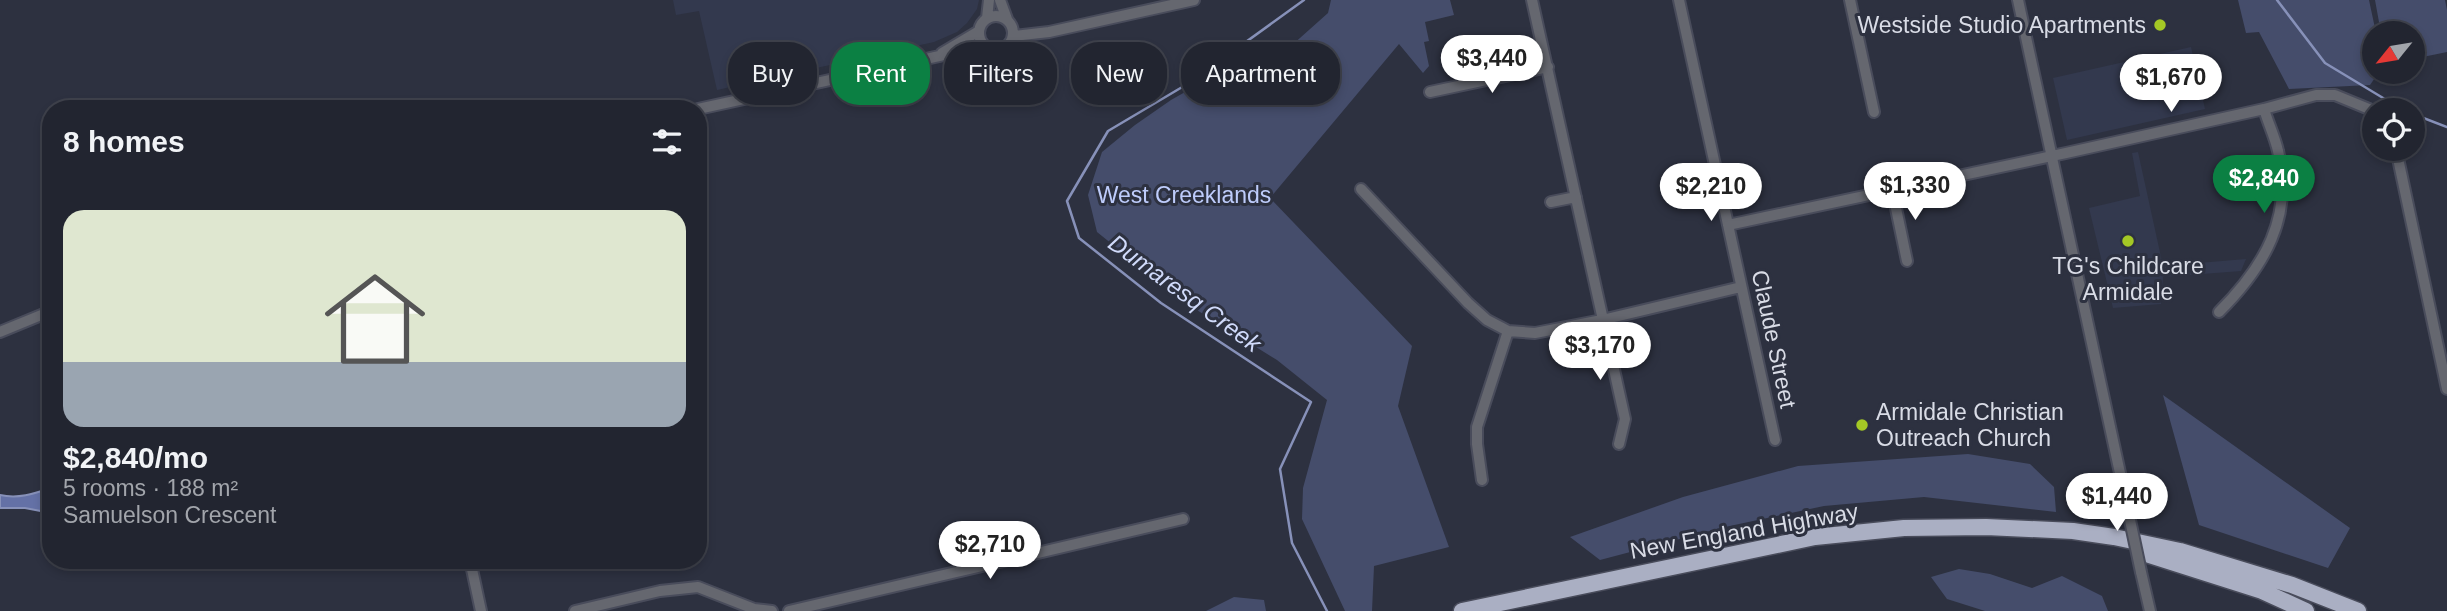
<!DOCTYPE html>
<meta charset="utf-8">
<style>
:root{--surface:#222530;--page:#2a2d38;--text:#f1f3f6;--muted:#a2a5ab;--line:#3f424c;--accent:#0b8043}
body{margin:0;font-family:Arial,sans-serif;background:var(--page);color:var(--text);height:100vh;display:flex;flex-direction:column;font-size:26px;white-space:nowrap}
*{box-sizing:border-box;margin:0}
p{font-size:23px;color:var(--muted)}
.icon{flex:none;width:38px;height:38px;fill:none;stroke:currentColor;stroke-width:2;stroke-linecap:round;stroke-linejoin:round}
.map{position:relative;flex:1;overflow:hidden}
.sheet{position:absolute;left:42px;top:100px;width:665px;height:469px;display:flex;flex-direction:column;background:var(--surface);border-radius:28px;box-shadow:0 4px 10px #0003,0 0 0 2px var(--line)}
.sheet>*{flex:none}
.guide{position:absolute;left:728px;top:42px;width:665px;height:63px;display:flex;gap:14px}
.needle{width:46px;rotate:240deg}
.tools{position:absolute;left:2362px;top:21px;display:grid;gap:14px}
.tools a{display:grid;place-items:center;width:63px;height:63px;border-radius:50%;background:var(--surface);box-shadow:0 4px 10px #0003,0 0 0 2px var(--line);font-size:35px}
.price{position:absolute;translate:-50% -60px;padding:0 16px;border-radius:24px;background:#fff;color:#222;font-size:23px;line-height:46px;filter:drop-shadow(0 2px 4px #0008)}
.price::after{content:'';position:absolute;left:50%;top:42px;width:21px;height:16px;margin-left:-10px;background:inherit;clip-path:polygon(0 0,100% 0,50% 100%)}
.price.active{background:var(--accent);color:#fff}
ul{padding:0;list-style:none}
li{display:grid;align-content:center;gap:14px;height:371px;padding:0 21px}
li+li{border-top:2px solid var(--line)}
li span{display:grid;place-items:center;height:217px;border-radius:21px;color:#555}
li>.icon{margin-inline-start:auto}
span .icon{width:126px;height:126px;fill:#fffc;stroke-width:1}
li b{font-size:30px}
h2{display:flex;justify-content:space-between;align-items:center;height:84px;padding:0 21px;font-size:30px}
.chip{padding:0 24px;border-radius:28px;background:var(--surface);box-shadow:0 4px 10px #0003,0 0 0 2px var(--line);font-size:24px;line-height:63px}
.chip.active{background:var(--accent);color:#fff}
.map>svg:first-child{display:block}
</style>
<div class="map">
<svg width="2447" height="611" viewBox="0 0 2447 611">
<rect width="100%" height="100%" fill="#2d3140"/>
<path fill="#33394e" d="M673 0H979L977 9 967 23 957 32 934 42 717 90 699 11 676 15Z
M2191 47 2205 109 2067 140 2053 78Z
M2138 152 2163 266 2246 259 2241 271 2163 277 2161 304 2113 308 2089 208 2140 196 2132 153Z"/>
<path fill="#454d6b" d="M1331 0H1450L1454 15 1425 22 1429 41 1424 42 1429 66 1423 73 1399 44 1270 198 1412 346 1398 406 1449 547 1374 566 1372 611H1345L1302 519 1303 488 1327 400 1277 360 1184 302 1097 232 1088 195 1102 152 1135 125 1171 100 1208 79 1291 46 1328 13Z
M2238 0H2369L2376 33 2375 72H2379L2370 85 2289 89 2259 32 2246 33Z
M2375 0H2445L2447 10V52L2413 59V33H2381Z
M2163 395 2350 528 2328 568 2199 525Z
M1968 454 2030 464 2054 487 2056 512 1924 497 1824 506 1725 527 1600 560 1570 537 1683 497 1798 466Z
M1959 569 1990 574 2032 588 2062 576 2102 596 2108 611H1985L1947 599 1931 577Z
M1234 597 1264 600 1266 611H1206Z"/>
<path fill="#6471a6" stroke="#8791b9" stroke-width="2" d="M51 488V513L25 508H0V495C18 499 33 494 51 488Z"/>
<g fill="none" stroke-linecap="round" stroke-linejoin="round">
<path stroke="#8791b9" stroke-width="2.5" d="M1304 0 1189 83 1108 131 1067 201 1079 238 1161 303 1311 402 1280 469 1292 543 1327 611
M2277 0 2325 63 2403 110
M2413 114 2447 127"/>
<defs>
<path id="minor" d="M1000 0 1007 19
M1532 0 1625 419 1619 444
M1679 0 1775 440
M1850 0 1874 112
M2018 0 2123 487
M979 33a17 17 0 1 1 34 0a17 17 0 1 1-34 0Z
M987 18 989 0
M1014 36 1049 32 1194 0
M942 53 979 31
M1430 92 1548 67
M698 109 985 46
M2396 149 2447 389
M1361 189 1468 303 1487 320 1508 331 1535 333 1602 320 1741 287
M1892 189 1907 261
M1551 202 1576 197
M1728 225 2066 153 2264 109 2316 95H2335L2369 109 2375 114
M2219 312C2264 267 2294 217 2278 151 2275 137 2268 123 2264 109
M0 332 51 311
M1482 480 1477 444V427L1508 331
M470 560 481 611
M2141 572 2150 611
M575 611 660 591 698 587 754 609 772 611
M789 611 1183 519"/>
<path id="highway" d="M2149 555 2262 591 2306 611
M1462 611 1815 537 1904 528 1986 527 2073 531 2114 537 2180 551 2292 585 2358 611"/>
</defs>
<use href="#minor" stroke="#494c5b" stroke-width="14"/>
<use href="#highway" stroke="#494c5b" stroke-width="19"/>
<use href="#minor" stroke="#65676f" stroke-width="10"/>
<use href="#highway" stroke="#aaafc3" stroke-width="16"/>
<defs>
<path id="minor-bridge" d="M2123 487 2141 572"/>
</defs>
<use href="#minor-bridge" stroke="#494c5b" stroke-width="14" stroke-linecap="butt"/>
<use href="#minor-bridge" stroke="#65676f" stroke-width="10"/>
</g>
<g fill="#a4c825" stroke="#2d3140" stroke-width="2.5">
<circle cx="2160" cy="25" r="7"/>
<circle cx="2128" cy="241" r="7"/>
<circle cx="1862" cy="425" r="7"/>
</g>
<g text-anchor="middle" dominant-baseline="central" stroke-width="6" stroke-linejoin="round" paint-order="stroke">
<g font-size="23" fill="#d9dce6" stroke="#2d3140" text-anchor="end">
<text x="2146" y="25">Westside Studio Apartments</text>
<text x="2128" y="266" text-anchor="middle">TG's Childcare<tspan x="2128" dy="26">Armidale</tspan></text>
<text x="1876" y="412" text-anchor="start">Armidale Christian<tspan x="1876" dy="26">Outreach Church</tspan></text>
</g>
<g font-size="23" fill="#beccfb" stroke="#2d3140">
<text x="1184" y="195">West Creeklands</text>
</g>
<g font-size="23" fill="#d9dce6" stroke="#2d3140">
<text transform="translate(1774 339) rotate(78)">Claude Street</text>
<text transform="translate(1744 531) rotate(-10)">New England Highway</text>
</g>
<g font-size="24" font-style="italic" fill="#d0dafa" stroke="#2d3140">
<text transform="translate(1185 293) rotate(36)">Dumaresq Creek</text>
</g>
</g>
</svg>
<div class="tools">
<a><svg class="needle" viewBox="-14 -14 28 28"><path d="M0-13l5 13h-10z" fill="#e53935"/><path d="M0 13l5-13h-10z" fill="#a2a5ab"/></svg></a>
<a><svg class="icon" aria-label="locate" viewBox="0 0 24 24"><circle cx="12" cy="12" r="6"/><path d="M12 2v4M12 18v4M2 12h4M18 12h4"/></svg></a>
</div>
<b class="price" style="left:1492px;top:95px">$3,440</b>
<b class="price" style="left:2171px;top:114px">$1,670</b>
<b class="price active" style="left:2264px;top:215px">$2,840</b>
<b class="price" style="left:1915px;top:222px">$1,330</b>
<b class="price" style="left:1711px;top:223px">$2,210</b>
<b class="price" style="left:1600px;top:382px">$3,170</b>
<b class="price" style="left:2117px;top:533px">$1,440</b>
<b class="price" style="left:990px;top:581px">$2,710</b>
<div class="guide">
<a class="chip">Buy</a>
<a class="chip active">Rent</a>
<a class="chip">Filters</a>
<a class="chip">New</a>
<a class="chip">Apartment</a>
</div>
<section class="sheet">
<h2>8 homes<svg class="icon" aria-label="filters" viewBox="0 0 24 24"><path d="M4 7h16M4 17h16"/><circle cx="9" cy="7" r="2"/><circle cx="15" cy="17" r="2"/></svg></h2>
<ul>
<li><span style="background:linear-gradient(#dfe7d0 70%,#9aa5b1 0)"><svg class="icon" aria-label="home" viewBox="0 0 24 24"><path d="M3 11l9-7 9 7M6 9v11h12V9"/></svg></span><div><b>$2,840/mo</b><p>5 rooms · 188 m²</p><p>Samuelson Crescent</p></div></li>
</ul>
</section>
</div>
